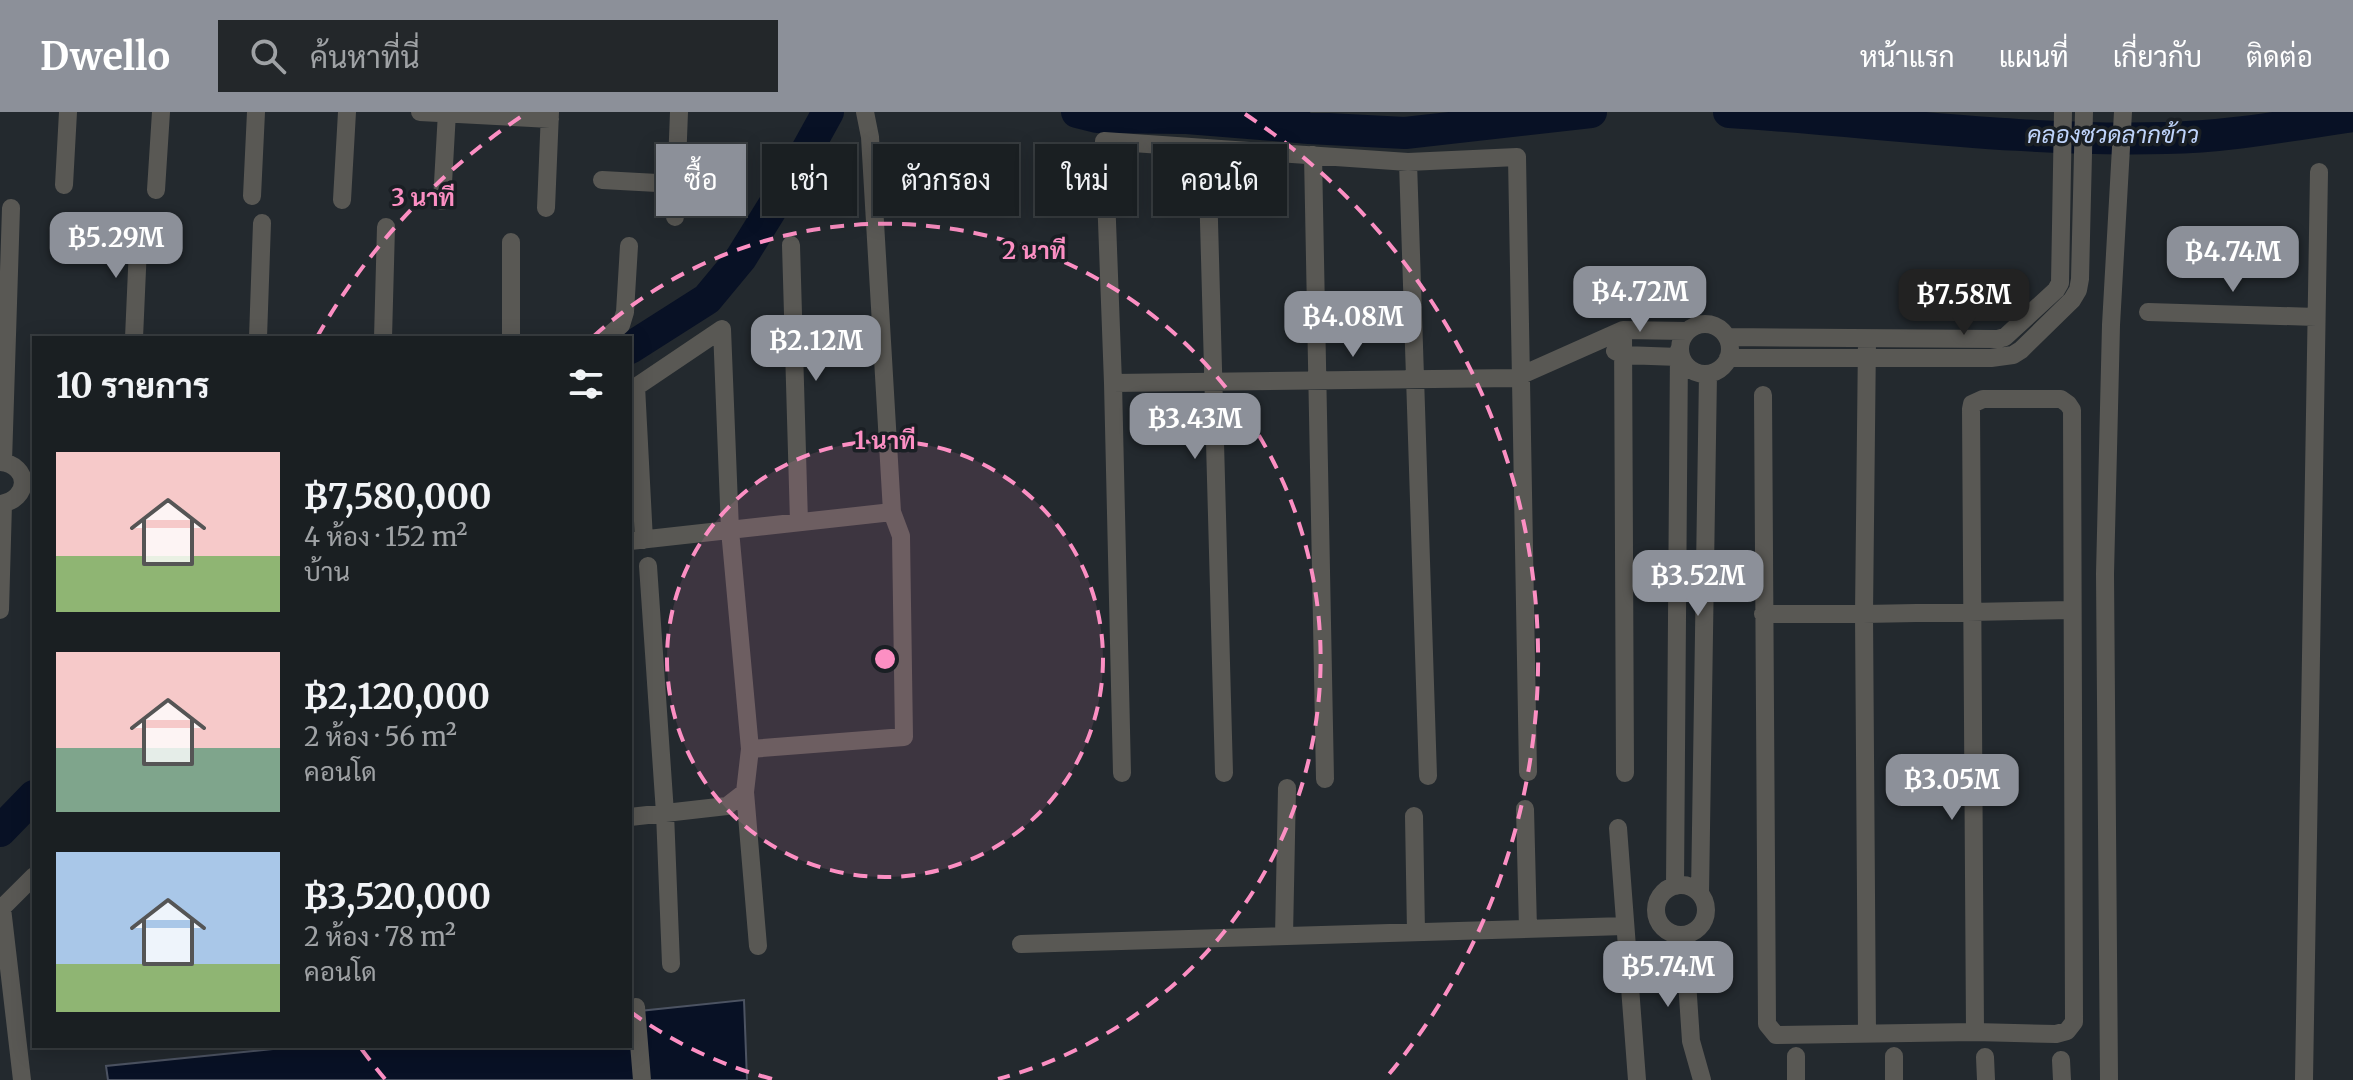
<!DOCTYPE html>
<html lang="th">
<meta charset="utf-8">
<style>
:root{--surface:#1a1f22;--page:#23272a;--text:#f1f3f6;--muted:#9fa2a5;--line:#383d40;--accent:#8c9099}
body{margin:0;font-family:Merriweather,Sarabun,serif;background:var(--page);color:var(--text);height:100vh;display:flex;flex-direction:column;font-size:30px;white-space:nowrap}
*{box-sizing:border-box;margin:0}
p{font-size:26px;color:var(--muted)}
.icon{flex:none;width:44px;height:44px;fill:none;stroke:currentColor;stroke-width:2;stroke-linecap:round;stroke-linejoin:round}
.map{position:relative;flex:1;overflow:hidden}
.details{position:absolute;left:32px;top:224px;width:600px;height:712px;display:flex;flex-direction:column;background:var(--surface);border-radius:0px;box-shadow:0 4px 20px #0003,0 0 0 2px var(--line)}
.details>*{flex:none}
.hud{position:absolute;left:656px;top:32px;width:760px;height:72px;display:flex;gap:16px}
.price{position:absolute;translate:-50% -68px;padding:0 18px;border-radius:16px;background:var(--accent);color:#fff;font-size:26px;line-height:52px;filter:drop-shadow(0 2px 4px #0008)}
.price::after{content:'';position:absolute;left:50%;top:48px;width:24px;height:18px;margin-left:-12px;background:inherit;clip-path:polygon(0 0,100% 0,50% 100%)}
.price.on{background:#222;color:#fff}
ul{padding:0;list-style:none}
li{display:flex;align-items:center;gap:24px;height:200px;padding:0 24px}
li span{display:grid;place-items:center;flex:none;width:224px;height:160px;border-radius:0px;color:#555}
li>.icon{margin-inline-start:auto}
span .icon{width:96px;height:96px;fill:#fffc;stroke-width:1}
li b{font-size:34px}
h2{display:flex;justify-content:space-between;align-items:center;height:96px;padding:0 24px;font-size:34px}
.tag{padding:0 28px;border-radius:0px;background:var(--surface);box-shadow:0 4px 20px #0003,0 0 0 2px var(--line);font-size:28px;line-height:72px}
.tag.on{background:var(--accent);color:#fff}
header{display:flex;align-items:center;gap:48px;box-sizing:border-box;height:112px;padding:0 40px;background:var(--accent);color:#fff}
header strong{font-size:38px}
nav{display:flex;gap:44px;margin-inline-start:auto;font-size:28px}
.search{width:560px;height:72px;background:var(--page);display:flex;align-items:center;gap:20px;box-sizing:border-box;padding:0 28px;border-radius:0px;color:var(--muted);font-size:30px}
.map>svg:first-child{display:block}
</style>
<header>
<strong>Dwello</strong>
<div class="search"><svg class="icon" aria-label="search" viewBox="0 0 24 24"><circle cx="10" cy="10" r="6"/><path d="M15 15l6 6"/></svg>ค้นหาที่นี่</div>
<nav><a>หน้าแรก</a><a>แผนที่</a><a>เกี่ยวกับ</a><a>ติดต่อ</a></nav>
</header>
<div class="map">
<svg width="2353" height="968" viewBox="0 0 2353 968">
<rect width="100%" height="100%" fill="#23292e"/>
<path fill="#081125" stroke="#4c5362" stroke-width="2" d="M744 888 747 968H108L106 954 302 934H630V900Z"/>
<g fill="none" stroke-linecap="round" stroke-linejoin="round">
<path stroke="#081125" stroke-width="32" d="M1077 0 1097 5 1187 6 1309 16 1405 21 1591 0
M1729 0C1874 9 2020 30 2166 26 2228 25 2291 13 2353 4
M630 236 707 187 741 146 801 49 828 0
M0 719 34 684"/>
<path stroke="#595854" stroke-width="18" d="M420 0 550 7
M1207 36 1224 661
M1313 43 1325 667
M1408 50 1428 664
M602 68 676 72
M64 73 68 0
M156 78 161 0
M252 84 256 0
M342 88 347 0
M442 89 447 0
M546 96 550 0
M675 105 679 0
M791 133 799 410
M2148 200 2316 205
M1680 237a25 25 0 1 1 50 0a25 25 0 1 1-50 0Z
M1623 218 1625 661
M1727 225 1998 227 2005 225 2056 178 2060 171 2063 0
M134 226 139 112
M258 226 262 111
M383 226 386 115
M511 226V130
M606 226 621 213 625 200 629 134
M1615 239 1623 243 1679 245
M1728 246H1991L2013 243 2021 238 2072 188 2078 178 2080 167 2084 0
M1113 271 1515 266 1623 218 1687 219
M636 274 644 428
M630 279 722 217 730 418 750 637
M1763 283 1767 912 1776 923 1975 920 2056 922 2067 919 2074 910 2072 298 2068 292 2061 287H1983L1972 292 1971 297 1975 920
M0 350C31 353 30 388 0 392
M3 350 11 96
M630 429 892 400 870 25 865 0
M648 454 665 701 671 852
M0 498 3 392
M1763 502H1864L2072 498
M1122 661 1113 271 1104 29 1408 50 1517 45 1528 660
M745 680 758 834
M1525 697 1528 817
M1414 704 1416 820
M630 705 727 694 745 680 750 637 904 625 901 424 892 400
M1618 716 1637 968
M1656 798a25 25 0 1 1 50 0a25 25 0 1 1-50 0Z
M1675 774 1679 238
M1700 782 1708 262
M2 796 22 968
M0 798 34 764
M1284 824 1287 676
M1684 824 1691 929 1702 968
M1021 832 1625 814
M636 895 642 968
M1867 922 1864 502 1867 227
M1796 944V968
M1894 944V968
M1985 945 1986 968
M2061 948 2062 968
M2109 968 2105 462 2111 213 2123 0
M2304 968 2319 60"/>
</g>
<circle cx="885" cy="547" r="218" fill="#fc8fc3" fill-opacity=".12"/>
<g fill="none" stroke="#fc8fc3" stroke-width="4" stroke-dasharray="14 10">
<circle cx="885" cy="547" r="218"/>
<path d="M772 967A435 435 0 0 1 632 901M594 224A435 435 0 1 1 998 967"/>
<path d="M385 967A653 653 0 0 1 360 935M317 225A653 653 0 0 1 525 2M1245 2A653 653 0 0 1 1385 967"/>
</g>
<g text-anchor="middle" dominant-baseline="central" stroke-width="7" stroke-linejoin="round" paint-order="stroke">
<g font-size="24" font-style="italic" fill="#bfd4fb" stroke="#1a1f24">
<text x="2113" y="22">คลองชวดลากข้าว</text>
</g>
</g>
<circle cx="885" cy="547" r="12" fill="#fc8fc3" stroke="#1a1f24" stroke-width="4"/>
<g font-size="24" text-anchor="middle" font-weight="bold" fill="#fc8fc3" stroke="#1a1f24" stroke-width="7" stroke-linejoin="round" paint-order="stroke">
<text x="423" y="94">3 นาที</text>
<text x="1034" y="147">2 นาที</text>
<text x="885" y="337">1 นาที</text>
</g>
</svg>
<b class="price" style="left:116px;top:168px">฿5.29M</b>
<b class="price" style="left:2233px;top:182px">฿4.74M</b>
<b class="price" style="left:1640px;top:222px">฿4.72M</b>
<b class="price on" style="left:1964px;top:225px">฿7.58M</b>
<b class="price" style="left:1353px;top:247px">฿4.08M</b>
<b class="price" style="left:816px;top:271px">฿2.12M</b>
<b class="price" style="left:1195px;top:349px">฿3.43M</b>
<b class="price" style="left:1698px;top:506px">฿3.52M</b>
<b class="price" style="left:1952px;top:710px">฿3.05M</b>
<b class="price" style="left:1668px;top:897px">฿5.74M</b>
<div class="hud">
<a class="tag on">ซื้อ</a>
<a class="tag">เช่า</a>
<a class="tag">ตัวกรอง</a>
<a class="tag">ใหม่</a>
<a class="tag">คอนโด</a>
</div>
<section class="details">
<h2>10 รายการ<svg class="icon" aria-label="filters" viewBox="0 0 24 24"><path d="M4 7h16M4 17h16"/><circle cx="9" cy="7" r="2"/><circle cx="15" cy="17" r="2"/></svg></h2>
<ul>
<li><span style="background:linear-gradient(#f6c9c9 65%,#8fb573 0)"><svg class="icon" aria-label="home" viewBox="0 0 24 24"><path d="M3 11l9-7 9 7M6 9v11h12V9"/></svg></span><div><b>฿7,580,000</b><p>4 ห้อง · 152 m²</p><p>บ้าน</p></div></li>
<li><span style="background:linear-gradient(#f6c9c9 60%,#7fa58c 0)"><svg class="icon" aria-label="home" viewBox="0 0 24 24"><path d="M3 11l9-7 9 7M6 9v11h12V9"/></svg></span><div><b>฿2,120,000</b><p>2 ห้อง · 56 m²</p><p>คอนโด</p></div></li>
<li><span style="background:linear-gradient(#a9c7e8 70%,#8fb573 0)"><svg class="icon" aria-label="home" viewBox="0 0 24 24"><path d="M3 11l9-7 9 7M6 9v11h12V9"/></svg></span><div><b>฿3,520,000</b><p>2 ห้อง · 78 m²</p><p>คอนโด</p></div></li>
</ul>
</section>
</div>
